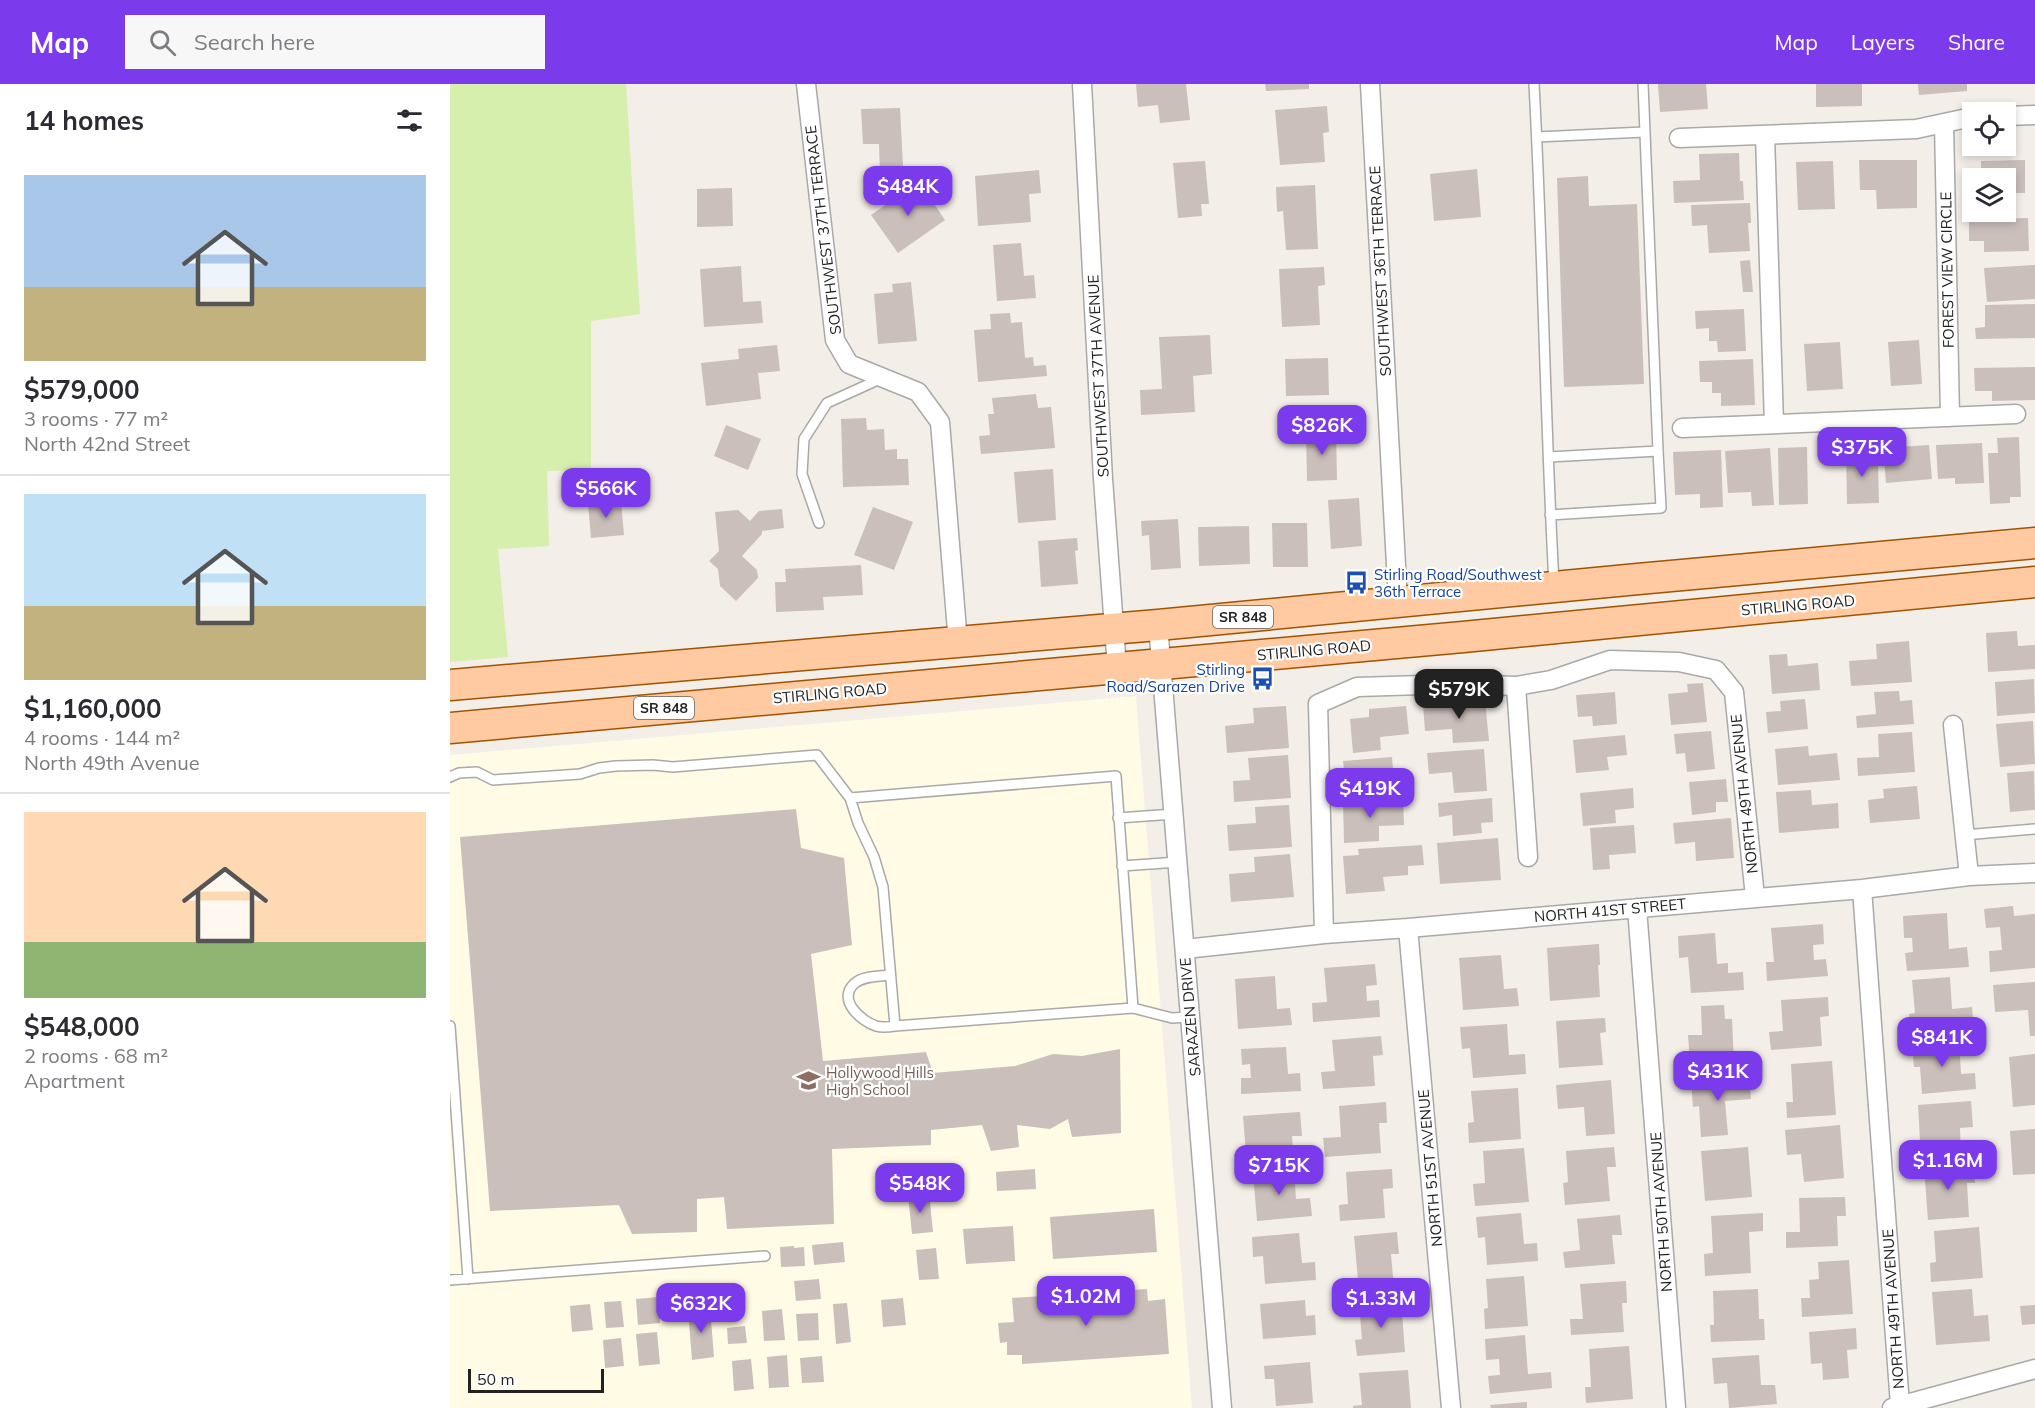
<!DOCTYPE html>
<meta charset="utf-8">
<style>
:root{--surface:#fff;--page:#f7f7f7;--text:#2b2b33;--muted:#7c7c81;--line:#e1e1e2;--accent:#7c3aed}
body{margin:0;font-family:Mulish,sans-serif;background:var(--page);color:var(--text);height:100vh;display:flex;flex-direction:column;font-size:22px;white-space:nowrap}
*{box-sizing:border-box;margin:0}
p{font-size:20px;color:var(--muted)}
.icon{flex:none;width:33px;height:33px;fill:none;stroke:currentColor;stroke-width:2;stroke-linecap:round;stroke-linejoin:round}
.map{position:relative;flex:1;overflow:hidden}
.sheet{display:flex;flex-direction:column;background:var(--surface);width:450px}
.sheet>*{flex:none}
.tools{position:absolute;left:1512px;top:18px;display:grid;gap:12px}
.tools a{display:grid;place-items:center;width:54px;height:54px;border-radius:0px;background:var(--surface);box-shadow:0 3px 9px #0003;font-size:30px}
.scale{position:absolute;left:18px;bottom:15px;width:136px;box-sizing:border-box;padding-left:6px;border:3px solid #222;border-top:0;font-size:16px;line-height:21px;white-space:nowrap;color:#222;-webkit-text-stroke:4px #fff;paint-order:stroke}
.price{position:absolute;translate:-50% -51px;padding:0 14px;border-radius:12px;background:var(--accent);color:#fff;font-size:20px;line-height:39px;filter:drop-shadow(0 2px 3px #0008)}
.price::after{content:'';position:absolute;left:50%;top:36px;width:18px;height:14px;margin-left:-9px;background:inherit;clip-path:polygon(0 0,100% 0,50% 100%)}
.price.on{background:#222;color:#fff}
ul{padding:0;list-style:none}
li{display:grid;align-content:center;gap:12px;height:318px;padding:0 24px}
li+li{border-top:2px solid var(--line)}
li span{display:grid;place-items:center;height:186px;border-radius:0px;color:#555}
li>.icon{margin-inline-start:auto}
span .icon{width:108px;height:108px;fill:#fffc;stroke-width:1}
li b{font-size:26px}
h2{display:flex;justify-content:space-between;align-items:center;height:72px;padding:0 24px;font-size:26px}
header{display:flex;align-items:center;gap:36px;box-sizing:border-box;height:84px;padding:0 30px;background:var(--accent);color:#fff}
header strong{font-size:28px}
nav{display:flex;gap:33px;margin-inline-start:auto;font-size:21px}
.search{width:420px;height:54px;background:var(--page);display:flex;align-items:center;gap:15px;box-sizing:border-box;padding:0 21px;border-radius:0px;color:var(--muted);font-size:22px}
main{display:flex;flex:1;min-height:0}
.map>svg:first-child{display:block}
</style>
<header>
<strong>Map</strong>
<div class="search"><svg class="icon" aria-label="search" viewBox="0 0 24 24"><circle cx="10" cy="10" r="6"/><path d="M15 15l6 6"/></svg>Search here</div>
<nav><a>Map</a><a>Layers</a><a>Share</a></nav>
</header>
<main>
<section class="sheet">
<h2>14 homes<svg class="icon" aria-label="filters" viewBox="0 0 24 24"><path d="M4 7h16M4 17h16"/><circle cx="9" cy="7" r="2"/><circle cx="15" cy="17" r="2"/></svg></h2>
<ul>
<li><span style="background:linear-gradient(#a9c7e8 60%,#c2b280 0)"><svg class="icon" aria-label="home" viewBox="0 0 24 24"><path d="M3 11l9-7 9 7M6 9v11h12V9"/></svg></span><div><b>$579,000</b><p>3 rooms · 77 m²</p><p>North 42nd Street</p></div></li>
<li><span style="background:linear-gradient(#bfe0f5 60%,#c2b280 0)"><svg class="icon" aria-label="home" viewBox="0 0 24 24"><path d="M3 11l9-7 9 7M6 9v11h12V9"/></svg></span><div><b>$1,160,000</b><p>4 rooms · 144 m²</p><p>North 49th Avenue</p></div></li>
<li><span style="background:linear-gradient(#ffd9b3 70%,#8fb573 0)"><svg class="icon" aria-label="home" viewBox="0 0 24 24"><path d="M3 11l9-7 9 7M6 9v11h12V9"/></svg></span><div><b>$548,000</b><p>2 rooms · 68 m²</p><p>Apartment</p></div></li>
</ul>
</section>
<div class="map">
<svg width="1585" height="1324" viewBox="0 0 1585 1324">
<rect width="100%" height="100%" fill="#f3eee8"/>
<path fill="#fffbe5" d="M686 612 742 1324H0V671Z"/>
<path fill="#d6efac" d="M0 0H176L190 230 141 237V386L97 387 99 462 48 465 58 573 0 578Z"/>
<path fill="#cbbfbb" d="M686 0H736L740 36 710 39 708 21 688 23Z
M815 0H859V5L816 7Z
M1208 0H1256L1258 25 1210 28Z
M1366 0H1412V22L1366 23Z
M1468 0H1517V7L1469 11Z
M877 22 879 48 873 49 875 78 830 81 825 26Z
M450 24 454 101H443V90L430 91 429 60H413L411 25Z
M1289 69 1290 97H1293L1294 116 1224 119 1223 97 1250 96 1249 70Z
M1409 76H1467V124L1427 125 1426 106H1410Z
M1575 76V109H1556V94H1522V110H1518L1517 90 1531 89V77Z
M755 77 759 120H751L752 132 728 134 723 79Z
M1383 77 1385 125 1348 126 1346 78Z
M1027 85 1031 133 984 137 980 90Z
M589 86 591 109 579 110 581 138 528 142 525 92Z
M1138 92 1139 122 1187 120 1194 300 1114 303 1107 94Z
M469 98 495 136 448 169 421 131Z
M865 101 868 165 836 166 833 127 827 128 826 103Z
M282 104 283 142 247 143V105Z
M1300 119 1301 139H1298L1300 167 1259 169 1257 141 1242 142 1241 121Z
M1578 134 1579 167 1534 168V157H1519V136Z
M571 159 574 192 584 191 586 214 547 217 543 161Z
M1300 176 1303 208H1293L1290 177Z
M1585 181V215L1537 218 1534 184Z
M291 182 293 218 311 217 313 239 254 243 250 185Z
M874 183 875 201 868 202 870 241 832 243 829 185Z
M461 198 467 257 428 260 424 210 443 208 442 200Z
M1585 220V254L1526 255 1525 244 1535 243V221Z
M1294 225 1296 267 1268 268 1267 257H1259V244L1246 245 1245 227Z
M560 229 561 239 572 238 575 274 583 273 584 282 596 281 597 292 528 298 524 246 541 245 540 230Z
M760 251 762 290 743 292 745 328 691 331 690 306 712 305 709 253Z
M1469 256 1472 300 1441 302 1438 258Z
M1390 258 1393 305 1357 307 1354 260Z
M327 261 330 287 308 289 311 315 256 322 251 279 289 275 288 265Z
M878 274 879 311 836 312 835 275Z
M1303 275 1305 321 1271 322V309H1262V298H1250L1249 277Z
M1585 283V316L1542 317V307H1525L1524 284Z
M586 310 588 324 601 323 605 364 531 370 529 352 540 351 538 330H544L542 314Z
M416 334 417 346 434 345 435 366 447 365V375H458L459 401 393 403 391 335Z
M276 341 311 355 298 386 264 372Z
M886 346 887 396 857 397 856 347Z
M1569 353 1571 413H1560V419L1540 420 1538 369H1548L1547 354Z
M1532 359 1534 399 1505 400V394L1488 395 1486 361Z
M1479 361 1482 395 1436 399 1433 364Z
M1357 363 1358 420 1329 421 1328 364Z
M1320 364 1324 421 1302 422 1301 408 1278 409 1275 367Z
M1271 366 1273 423 1250 424V410L1225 411 1223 368Z
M1396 366H1417V377H1428L1429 419 1397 420Z
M603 385 606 436 568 439 564 388Z
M909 414 912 462 881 465 878 416Z
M171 417 174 451 141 454 138 419Z
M423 423 463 438 444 486 404 471Z
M332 425 334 444 312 447V450L292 472 307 486 308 494 286 517 270 502 268 485 259 477 269 467 265 428 288 426 300 437 309 427Z
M728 435 731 484 701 486 699 451 692 452 691 437Z
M822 439H857L858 483H823Z
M799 442 800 480 749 482 748 443Z
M627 454 628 466 625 467 628 500 591 503 588 457Z
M411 481 413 511 373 513 374 526 326 528 325 498H336L335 485Z
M1567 547 1568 562 1585 561V585L1538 588 1536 549Z
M1459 557 1462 598 1401 602 1399 577 1427 575 1426 560Z
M1337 570 1338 582 1368 579 1370 606 1322 610 1319 571Z
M1584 595 1585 629 1547 632 1545 598Z
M1253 599 1257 638 1221 641 1218 610 1238 608 1237 600Z
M1449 607 1450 617 1462 616 1464 640 1407 644 1406 632 1426 630 1424 608Z
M1165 608 1167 640 1143 642 1142 632 1128 633 1126 611Z
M1355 615 1358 645 1318 649 1316 628 1331 627 1330 617Z
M1035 616 1039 657 1003 659 1002 645 975 647 973 621Z
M836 622 839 664 777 669 775 642 804 639 803 624Z
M956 622 959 650 930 653 931 666 903 669 900 635 919 633V625Z
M1583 637 1585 680 1550 683 1546 640Z
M1261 647 1265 685 1237 688 1235 669 1226 670 1224 650Z
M1462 648 1465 688 1408 692 1407 674 1429 673 1428 650Z
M1175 651 1177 671 1157 673 1159 686 1126 689 1123 656Z
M1358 662 1359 672 1387 669 1390 696 1328 701 1325 665Z
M1034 665 1037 707 1004 709 1002 688 979 690 977 669Z
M838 671 841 714 784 718 783 697 800 696 798 674Z
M942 673 943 685 934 686 936 709 909 711 908 701 896 702 893 677Z
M1584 687 1585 726 1560 728 1557 689Z
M1276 695 1278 718H1266V728L1242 731 1239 698Z
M1467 702 1470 735 1420 739 1418 716 1434 714 1433 705Z
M1183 704 1184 724 1165 726 1166 739 1133 742 1130 709Z
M1361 706 1362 721 1388 719 1389 744 1329 749 1326 708Z
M1042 714 1043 738 1031 739 1032 749 1003 752 1002 731 989 733 988 719Z
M953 715 954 741 929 742V757L894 759 893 717Z
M839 721 842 763 779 767 777 741 806 739 805 723Z
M346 725 351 764 394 774 402 861 361 870 373 977 476 968 483 989 565 982 603 970 632 972 670 965 671 1049 622 1053 618 1035 600 1045 567 1041 569 1063 541 1067 532 1041 481 1046V1061L382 1065 384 1140 277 1145 274 1113 247 1115V1148L182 1150 169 1121 40 1127 10 753Z
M1281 734 1284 774 1246 777 1245 758 1225 760 1223 739Z
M1184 741 1186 769 1159 771 1160 785 1143 786 1140 744Z
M1048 754 1051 796 990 800 987 759Z
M972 761 974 781 958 782V791L933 793 935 807 896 810 893 772 909 771 908 765Z
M840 770 844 813 781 818 779 790 805 788 804 773Z
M1563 822 1564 832 1585 830V884L1540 888 1539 867 1552 866 1550 843 1536 844 1534 825Z
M1497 829 1499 865 1517 863 1519 883 1457 887 1455 869 1463 868 1462 854H1454L1453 832Z
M1373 840 1374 860 1363 861 1364 876 1376 875 1378 892 1317 897 1316 878H1324L1321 844Z
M1265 849 1267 880 1278 879V889L1293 888 1294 906 1241 909 1238 873 1229 874 1228 852Z
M1149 860 1150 881H1148L1150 913 1100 917 1097 864Z
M1051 871 1054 905 1067 904 1069 922 1013 926 1009 874Z
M925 880 927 901 916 902 917 917 929 916 930 933 863 938 862 919 877 918 874 884Z
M825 892 827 925 840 924 842 941 788 945 785 895Z
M1500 893 1502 925 1522 923 1524 946 1461 951 1459 930 1465 929 1462 896Z
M1585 898V952H1580L1578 926 1545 928 1543 901Z
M1378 913 1379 932 1370 933 1372 962 1321 966 1319 948 1333 947 1331 916Z
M1274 921 1275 935H1282L1284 978 1240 979 1238 951H1252L1251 922Z
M1155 934 1156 948 1150 949 1153 981 1109 984 1106 937Z
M1057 940 1059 971 1075 970 1076 990 1023 994 1020 964 1012 965 1010 943Z
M931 952 933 971 923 972 925 1002 873 1005 871 988 885 987 882 956Z
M1509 957 1511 990 1525 989 1526 1005 1472 1010 1470 983H1464L1462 961Z
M836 963 838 990 850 989 851 1007 791 1010V994H801L800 980 792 981 791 965Z
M1585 970V1021L1563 1023 1559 973Z
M1382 977 1386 1031 1337 1034 1336 1018H1343L1341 980Z
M1299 992 1301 1015 1275 1017 1278 1051 1251 1053 1249 1022 1243 1023 1241 997Z
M1161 996 1165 1050 1136 1052 1134 1023 1108 1025 1106 1001Z
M1068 1004 1071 1055 1019 1059 1018 1039 1024 1038 1021 1007Z
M1521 1017 1523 1043 1510 1044 1511 1071 1471 1074 1468 1021Z
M936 1018 937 1039H929L931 1069 875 1073 873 1054 891 1053 889 1022Z
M850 1028 852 1052H842L843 1065 796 1069 793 1032Z
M1390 1041 1394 1094 1354 1098 1351 1070 1337 1071 1335 1046Z
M1585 1045V1090L1563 1091 1560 1047Z
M1164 1063 1166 1083H1157L1160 1117 1115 1121 1113 1099 1118 1098 1116 1067Z
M1298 1063 1302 1113 1255 1117 1251 1067Z
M1074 1064 1079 1118 1025 1122 1023 1100 1035 1099 1033 1067Z
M1524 1080 1525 1099H1517L1519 1133 1478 1136 1474 1084Z
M585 1085 586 1105 547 1107 546 1088Z
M844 1085 846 1115 860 1114 862 1132 807 1137 803 1088Z
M942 1085 943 1104 933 1105 935 1134 890 1137 889 1121 898 1120 896 1088Z
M479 1109 483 1148 462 1150 458 1111Z
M1395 1113 1396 1132H1387L1388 1162 1336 1164V1148H1350L1349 1114Z
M704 1125 707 1168 603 1175 600 1133Z
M1071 1129 1074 1160 1087 1159 1088 1177 1037 1181 1035 1153 1028 1154 1026 1133Z
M1313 1129V1147L1299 1148 1301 1189 1255 1192 1254 1170 1263 1169 1261 1132Z
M1170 1131 1172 1151H1162L1165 1180 1115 1184 1113 1168 1130 1166 1127 1135Z
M563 1142 565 1177 516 1180 513 1145Z
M1529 1143 1533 1194 1481 1198 1480 1179 1486 1178 1484 1147Z
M947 1148 949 1170H941L944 1204 909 1207 904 1152Z
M849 1149 852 1179 865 1178 866 1196 815 1200 813 1172 803 1173 802 1153Z
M393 1158 395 1178 364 1181 362 1161Z
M344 1162V1164L354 1163 355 1182 331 1183 330 1163Z
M486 1164 489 1195 469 1196 466 1166Z
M1399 1176 1403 1230 1352 1233 1351 1214H1360L1359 1196 1369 1195 1368 1178Z
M1074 1192 1078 1242 1035 1245 1034 1225 1038 1224 1036 1195Z
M369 1195 371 1215 346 1217 344 1197Z
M1176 1197 1177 1219H1172L1174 1248 1121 1251 1120 1235H1133L1130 1200Z
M697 1205 698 1217 715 1215 719 1270 572 1280V1271H557V1258L550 1259 548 1239 564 1238 562 1214Z
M1308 1205 1309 1235H1314L1315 1256 1261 1258 1260 1241H1264L1263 1207Z
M1522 1205 1524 1232 1538 1231 1540 1257 1486 1261 1482 1208Z
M208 1213 210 1239 188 1241 186 1215Z
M453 1214 456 1241 433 1243 431 1216Z
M855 1216 856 1232 865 1231 866 1251 813 1255 810 1220Z
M951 1216 955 1268 907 1272 905 1256 912 1255 909 1219Z
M171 1217 174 1243 156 1244 154 1218Z
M397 1219 401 1258 386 1260 383 1220Z
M140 1220 143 1246 122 1248 120 1222Z
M1585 1221V1240L1572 1241 1570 1222Z
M260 1224 264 1273 242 1276 238 1226Z
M332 1225 335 1256 314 1257 312 1227Z
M368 1229 369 1256 348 1257 346 1230Z
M295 1242 297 1259 278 1260 277 1244Z
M1406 1244 1407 1265 1397 1266 1399 1294 1373 1296 1372 1279 1361 1280 1359 1248Z
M207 1248 210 1280 189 1282 186 1250Z
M1075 1251 1078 1290 1101 1288 1102 1304 1040 1310 1038 1292 1050 1291 1049 1275 1036 1276 1035 1255Z
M171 1254 174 1282 155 1284 153 1256Z
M1179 1262 1183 1315 1136 1319 1135 1303H1141L1139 1265Z
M337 1271 339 1303 319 1304 317 1273Z
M1309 1271 1311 1301H1325L1327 1320 1279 1324 1277 1299 1264 1300 1262 1274Z
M372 1272 374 1298 352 1299 350 1274Z
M301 1275 304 1305 284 1307 282 1277Z
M860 1278 863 1319 826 1322 824 1295H815L814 1282Z
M958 1286 961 1324H903V1322L912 1321 909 1289Z
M1077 1318V1324H1041L1040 1321Z"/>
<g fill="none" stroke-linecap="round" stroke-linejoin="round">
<defs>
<path id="service" d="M1084 0C1093 167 1095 334 1104 500
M1193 0 1208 367
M1087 53 1194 48
M1099 373 1208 367 1211 424 1100 431
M369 439 352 390 354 355 377 319 430 295
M666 692 683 924 445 942 433 803 424 773 408 739 400 714Z
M0 693 9 689 27 688 43 696 130 690 149 684 166 682 203 681 223 683 367 671 400 714
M668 734 724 730
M1514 751 1585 745
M672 782 728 778
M440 891C429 892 412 892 404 900 387 916 411 937 426 942 433 944 439 943 445 942
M683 924 722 934 740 933
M0 942 18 1195
M0 1196 315 1172"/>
<path id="minor" d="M356 0 385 256 399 280 468 308 490 338 508 559
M632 0 653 395 667 584
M920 0 948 518
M1556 32 1585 31
M1494 39 1500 333
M1315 51 1324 340
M1229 54 1466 45 1522 33
M1232 344 1566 330
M708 541 772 1324
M1066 602 1078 773
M1503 641 1519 792
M1412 805 1450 1321
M1187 824 1226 1324
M958 844 1001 1324
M874 850 868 620 907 603 1005 600 1066 602 1101 596 1160 576 1229 578 1266 586 1284 608 1305 813
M735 865 874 850 958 844 1412 805 1519 792 1585 789
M1442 1324 1585 1285"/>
<path id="primary" d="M0 601 708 541 1188 495 1585 459
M0 644 1013 553 1585 498"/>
</defs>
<use href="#service" stroke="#a9a9a9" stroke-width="12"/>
<use href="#minor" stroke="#a9a9a9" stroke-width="21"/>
<use href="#primary" stroke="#a05400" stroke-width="33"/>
<use href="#service" stroke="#fff" stroke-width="9"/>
<use href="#minor" stroke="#fff" stroke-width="18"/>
<use href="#primary" stroke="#ffc9a1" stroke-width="30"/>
</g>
<defs>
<symbol id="bus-bare" viewBox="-9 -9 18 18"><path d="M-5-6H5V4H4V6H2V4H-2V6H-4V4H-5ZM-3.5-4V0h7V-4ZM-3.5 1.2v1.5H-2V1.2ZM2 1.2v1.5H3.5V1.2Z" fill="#1a4fb4" stroke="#fff" stroke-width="2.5" paint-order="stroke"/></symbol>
<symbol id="school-bare" viewBox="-9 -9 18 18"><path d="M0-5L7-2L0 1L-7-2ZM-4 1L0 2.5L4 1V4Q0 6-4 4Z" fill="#8d6e63" stroke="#fff" stroke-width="2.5" paint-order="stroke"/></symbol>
</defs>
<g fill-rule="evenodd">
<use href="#bus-bare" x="890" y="482" width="33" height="33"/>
<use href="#bus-bare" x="796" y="578" width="33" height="33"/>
<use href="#school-bare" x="342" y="980" width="33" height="33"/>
</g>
<g text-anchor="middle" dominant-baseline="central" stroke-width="4.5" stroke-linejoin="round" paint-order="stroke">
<g fill="#fff" stroke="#646464" stroke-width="1.5">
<rect x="763" y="522" width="60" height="22" rx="4.5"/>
<rect x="184" y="613" width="60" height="22" rx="4.5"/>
</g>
<g font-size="14" font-weight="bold" fill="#222">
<text x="793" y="533">SR 848</text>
<text x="214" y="624">SR 848</text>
</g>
<g font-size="15" fill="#222" stroke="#fff">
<text transform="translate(373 146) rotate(-97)">SOUTHWEST 37TH TERRACE</text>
<text transform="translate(1497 186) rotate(-91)">FOREST VIEW CIRCLE</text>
<text transform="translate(930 187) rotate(-93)">SOUTHWEST 36TH TERRACE</text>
<text transform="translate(648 292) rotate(-93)">SOUTHWEST 37TH AVENUE</text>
<text transform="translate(1348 521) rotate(-5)">STIRLING ROAD</text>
<text transform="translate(864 566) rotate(-5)">STIRLING ROAD</text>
<text transform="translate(380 609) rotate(-5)">STIRLING ROAD</text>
<text transform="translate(1294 710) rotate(-96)">NORTH 49TH AVENUE</text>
<text transform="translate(1160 826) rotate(-5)">NORTH 41ST STREET</text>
<text transform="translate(740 933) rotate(-95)">SARAZEN DRIVE</text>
<text transform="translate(980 1084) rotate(-95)">NORTH 51ST AVENUE</text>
<text transform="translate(1211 1128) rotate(-94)">NORTH 50TH AVENUE</text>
<text transform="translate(1443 1225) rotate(-94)">NORTH 49TH AVENUE</text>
</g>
<g font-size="15" fill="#164399" stroke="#fff" text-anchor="start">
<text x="924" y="490">Stirling Road/Southwest<tspan x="924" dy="17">36th Terrace</tspan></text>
<text x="795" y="585" text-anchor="end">Stirling<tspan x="795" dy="17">Road/Sarazen Drive</tspan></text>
</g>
<g font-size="15" fill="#785e54" stroke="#fff" text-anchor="start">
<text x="376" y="988">Hollywood Hills<tspan x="376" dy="17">High School</tspan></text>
</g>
</g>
</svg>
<div class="tools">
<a><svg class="icon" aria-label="locate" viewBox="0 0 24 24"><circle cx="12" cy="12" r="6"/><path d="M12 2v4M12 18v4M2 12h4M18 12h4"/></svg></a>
<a><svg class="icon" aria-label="layers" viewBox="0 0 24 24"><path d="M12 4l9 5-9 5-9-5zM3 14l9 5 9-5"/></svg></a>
</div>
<div class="scale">50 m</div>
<b class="price" style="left:458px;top:133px">$484K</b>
<b class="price" style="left:872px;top:372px">$826K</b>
<b class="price" style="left:1412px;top:394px">$375K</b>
<b class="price" style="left:156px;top:435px">$566K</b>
<b class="price on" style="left:1009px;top:636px">$579K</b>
<b class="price" style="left:920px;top:735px">$419K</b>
<b class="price" style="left:1492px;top:984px">$841K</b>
<b class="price" style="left:1268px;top:1018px">$431K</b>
<b class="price" style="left:1498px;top:1107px">$1.16M</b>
<b class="price" style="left:829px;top:1112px">$715K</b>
<b class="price" style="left:470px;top:1130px">$548K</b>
<b class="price" style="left:636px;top:1243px">$1.02M</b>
<b class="price" style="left:931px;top:1245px">$1.33M</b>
<b class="price" style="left:251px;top:1250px">$632K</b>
</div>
</main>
